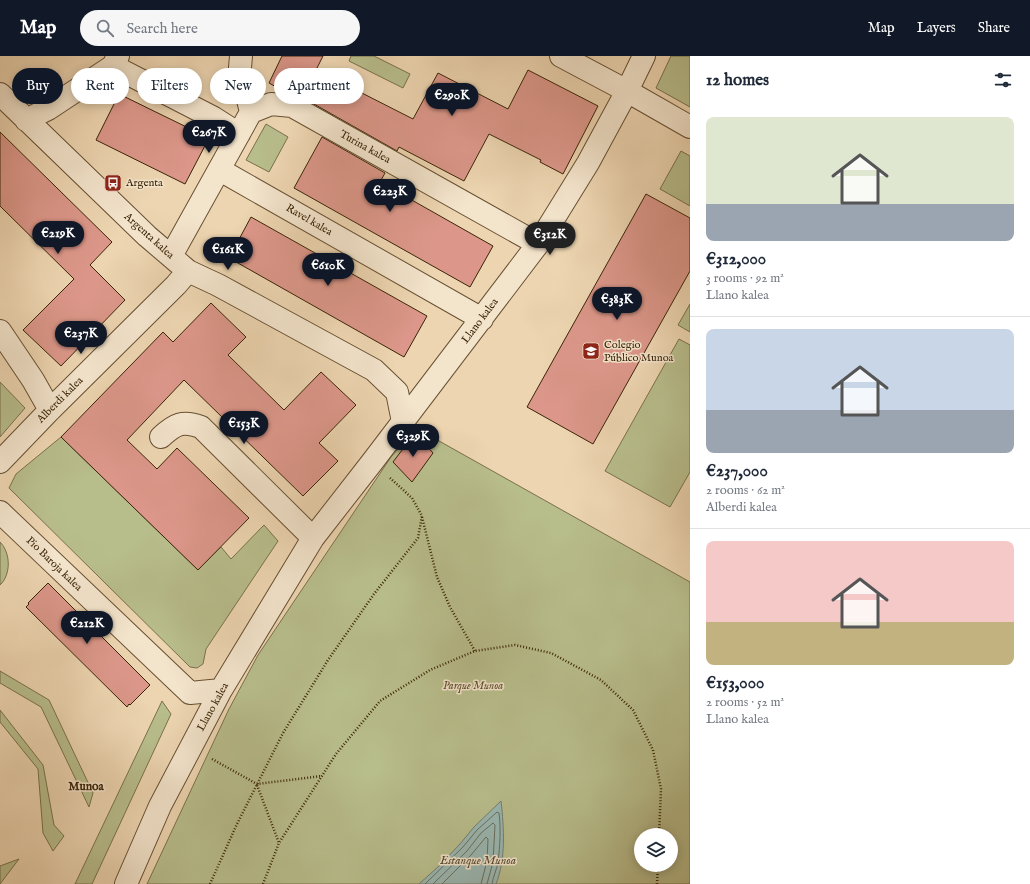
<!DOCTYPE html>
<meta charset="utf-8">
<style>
:root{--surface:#fff;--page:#f6f6f7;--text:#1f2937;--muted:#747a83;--line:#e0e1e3;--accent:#111827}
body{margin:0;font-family:"IM FELL English",serif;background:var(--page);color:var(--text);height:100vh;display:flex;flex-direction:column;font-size:15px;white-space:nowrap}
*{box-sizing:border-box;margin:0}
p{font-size:13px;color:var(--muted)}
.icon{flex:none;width:22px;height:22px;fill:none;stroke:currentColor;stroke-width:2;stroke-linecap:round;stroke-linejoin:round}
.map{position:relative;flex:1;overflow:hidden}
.side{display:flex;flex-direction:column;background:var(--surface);width:340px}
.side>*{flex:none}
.guide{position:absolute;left:12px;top:12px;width:380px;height:36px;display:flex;gap:8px}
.buttons{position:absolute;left:634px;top:772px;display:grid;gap:8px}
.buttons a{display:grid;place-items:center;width:44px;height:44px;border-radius:50%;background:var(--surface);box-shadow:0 2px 10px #0003;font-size:20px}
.price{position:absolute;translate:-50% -34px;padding:0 9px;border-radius:14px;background:var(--accent);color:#fff;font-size:13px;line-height:26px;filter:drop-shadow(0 1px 2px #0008)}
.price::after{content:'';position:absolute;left:50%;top:24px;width:12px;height:9px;margin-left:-6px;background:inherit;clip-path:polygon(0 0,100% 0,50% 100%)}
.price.active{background:#222;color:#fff}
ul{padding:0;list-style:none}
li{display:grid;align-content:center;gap:8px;height:212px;padding:0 16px}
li+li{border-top:1px solid var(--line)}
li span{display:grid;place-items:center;height:124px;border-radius:8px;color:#555}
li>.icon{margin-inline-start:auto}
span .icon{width:72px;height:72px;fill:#fffc;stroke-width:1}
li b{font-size:17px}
h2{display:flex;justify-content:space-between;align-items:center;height:48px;padding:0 16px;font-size:17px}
.tag{padding:0 14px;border-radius:18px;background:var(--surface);box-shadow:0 2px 10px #0003;font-size:14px;line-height:36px}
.tag.active{background:var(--accent);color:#fff}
header{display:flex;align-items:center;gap:24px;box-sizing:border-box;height:56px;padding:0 20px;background:var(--accent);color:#fff}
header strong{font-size:19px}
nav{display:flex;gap:22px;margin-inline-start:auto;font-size:14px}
.search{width:280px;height:36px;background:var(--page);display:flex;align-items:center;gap:10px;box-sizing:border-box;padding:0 14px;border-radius:22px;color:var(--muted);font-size:15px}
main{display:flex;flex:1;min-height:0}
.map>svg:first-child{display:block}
</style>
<header>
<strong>Map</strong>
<div class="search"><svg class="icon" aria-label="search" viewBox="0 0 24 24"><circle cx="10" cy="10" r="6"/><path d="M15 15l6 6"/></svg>Search here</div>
<nav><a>Map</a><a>Layers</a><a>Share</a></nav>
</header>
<main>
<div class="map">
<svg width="690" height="828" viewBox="0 0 690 828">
<rect width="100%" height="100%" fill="#edd5b1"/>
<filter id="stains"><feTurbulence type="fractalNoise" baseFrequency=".005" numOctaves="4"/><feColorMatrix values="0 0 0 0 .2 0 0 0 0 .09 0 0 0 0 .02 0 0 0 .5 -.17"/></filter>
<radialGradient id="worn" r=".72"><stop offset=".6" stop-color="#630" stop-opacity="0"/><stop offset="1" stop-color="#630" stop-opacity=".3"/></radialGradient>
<path fill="#b8bd8c" stroke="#79704a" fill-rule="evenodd" d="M351 0H374L410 18 403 32 349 5Z
M671 0H690V51L656 32Z
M266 68 288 81 269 116 246 104Z
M681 95 690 100V150L660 133Z
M690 248V276L678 269Z
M679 283 690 289V416L670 451 605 415Z
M0 326 25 352 0 381Z
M416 372 690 526V828H147L229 653 258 599 391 401ZM641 779H671V809H641Z
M61 381 198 514 221 491 231 503 264 469 278 485 206 593 203 608 197 612 190 611 9 432 16 418Z
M0 486C11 497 11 519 0 529Z
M0 615 49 644 93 737 89 751 41 651 0 627Z
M162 645 171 658 92 828H75Z
M0 654 43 709 54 769 64 780 53 795 43 777 38 713 0 666Z
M19 803 0 828V810Z"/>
<path fill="#9ab8b3" stroke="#747d6e" d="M501 745C504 772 506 803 496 828H419L439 810 460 788 474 771Z"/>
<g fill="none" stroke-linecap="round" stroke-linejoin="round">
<path stroke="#6a6e5d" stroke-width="1" d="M425 828 463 791 477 774 497 756 499 757C501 773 500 790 498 806 497 813 493 821 492 828
M433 828 467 795 481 777 493 767 495 769 493 806 487 828
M442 828 471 799 486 781 488 783 487 805 481 828"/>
</g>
<path fill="#dc978a" stroke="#3a2407" d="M282 0H323L315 16 352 35 354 33 413 63 438 17 508 53 528 14 598 50 563 118 540 106 541 104 489 78 464 125 399 91 397 95 298 39 287 37 269 27Z
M119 38 209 82 185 128 96 84Z
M0 76 112 186 90 209 125 244 61 310 23 274 74 223 0 150Z
M322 81 385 117 380 126 493 190 470 231 294 132Z
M646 138 690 162V215L593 388 527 351Z
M251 161 427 260 404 301 229 202Z
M211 247 246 281 228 299 284 354 321 316 356 349 319 387 338 405 303 440 184 324 127 384 157 413 177 392 249 462 198 514 61 381 163 276 173 286Z
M415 377 433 397 412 426 393 406Z
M48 527 150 629 130 649 129 648 127 651 26 551 29 548 28 547Z"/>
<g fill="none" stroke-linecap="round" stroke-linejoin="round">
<defs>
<path id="street" d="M561 0 627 35 690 71
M113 10 214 62 239 78
M0 38 147 180 188 215 218 229 374 314 397 336 403 366
M251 56 271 48 292 50 538 188
M26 64 48 53 113 10 118 0
M220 114 482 263
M171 200 251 56 247 40 239 23 241 0
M0 275 33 324 50 354
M161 381C175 368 183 364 201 371L313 482
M0 406 50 354 176 229 188 215
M0 456 190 637 221 634
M126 828 160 750 221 634 313 482 373 405 538 188 588 107 627 35 644 0"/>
</defs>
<use href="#street" stroke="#675032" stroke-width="24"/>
<path stroke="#3a2407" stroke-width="2.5" stroke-dasharray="1 2" stroke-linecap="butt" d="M422 461 437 521 450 551 475 595
M212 703 257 728 322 720
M257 729 279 787
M210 828 237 768 283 677 328 604 374 538 418 482 422 460 412 442 390 422
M263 828 279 787 336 698 380 645 430 614 475 595 515 589 551 597 601 624 633 654 653 694 661 733 659 779
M657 828 658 809"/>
<use href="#street" stroke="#f3e4cc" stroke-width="22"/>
</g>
<defs>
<symbol id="bus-square" viewBox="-11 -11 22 22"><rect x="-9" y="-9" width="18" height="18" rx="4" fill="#8f2418" stroke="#f3e4cc"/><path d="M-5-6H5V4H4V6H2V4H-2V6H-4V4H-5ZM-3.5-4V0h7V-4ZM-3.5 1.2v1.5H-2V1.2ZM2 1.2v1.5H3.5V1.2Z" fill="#fff"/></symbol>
<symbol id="school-square" viewBox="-11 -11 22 22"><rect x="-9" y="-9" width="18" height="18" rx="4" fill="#8f2418" stroke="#f3e4cc"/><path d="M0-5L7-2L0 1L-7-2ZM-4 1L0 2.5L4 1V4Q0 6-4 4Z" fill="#fff"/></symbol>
</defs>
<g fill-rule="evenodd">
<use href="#bus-square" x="103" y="117" width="20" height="20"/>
<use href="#school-square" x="581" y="285" width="20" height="20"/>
</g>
<g text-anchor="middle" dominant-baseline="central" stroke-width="3" stroke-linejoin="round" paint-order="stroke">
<g font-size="11" fill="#3a2407" stroke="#f3e4cc">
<text transform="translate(365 91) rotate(29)">Turina kalea</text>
<text transform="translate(309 164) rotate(30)">Ravel kalea</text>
<text transform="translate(149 180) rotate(42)">Argenta kalea</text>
<text transform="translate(480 265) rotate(-53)">Llano kalea</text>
<text transform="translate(60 344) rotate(-45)">Alberdi kalea</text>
<text transform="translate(54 508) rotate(44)">Pio Baroja kalea</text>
<text transform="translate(213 651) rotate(-61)">Llano kalea</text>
</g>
<g font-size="11" fill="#3a2407" stroke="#f3e4cc" text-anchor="start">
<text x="126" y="127">Argenta</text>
<text x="604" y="289">Colegio<tspan x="604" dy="13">Público Munoa</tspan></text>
</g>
<g font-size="11" font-style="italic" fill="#5a4a28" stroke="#f3e4cc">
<text x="473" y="630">Parque Munoa</text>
</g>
<g font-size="12" font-weight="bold" fill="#3a2407" stroke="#f3e4cc">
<text x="86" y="730">Munoa</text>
</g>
<g font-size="12" font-style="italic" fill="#524932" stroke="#f3e4cc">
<text x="478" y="804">Estanque Munoa</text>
</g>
</g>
<rect width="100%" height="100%" filter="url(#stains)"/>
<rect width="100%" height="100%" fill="url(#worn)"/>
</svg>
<div class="buttons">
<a><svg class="icon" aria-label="layers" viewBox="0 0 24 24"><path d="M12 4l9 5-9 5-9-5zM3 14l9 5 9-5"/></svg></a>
</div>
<b class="price" style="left:452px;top:61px">€290K</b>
<b class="price" style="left:209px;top:98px">€267K</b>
<b class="price" style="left:390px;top:157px">€223K</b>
<b class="price" style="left:58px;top:199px">€219K</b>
<b class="price active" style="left:550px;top:200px">€312K</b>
<b class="price" style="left:228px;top:215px">€161K</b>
<b class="price" style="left:328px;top:231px">€610K</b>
<b class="price" style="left:617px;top:265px">€383K</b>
<b class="price" style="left:81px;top:299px">€237K</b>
<b class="price" style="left:244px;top:389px">€153K</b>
<b class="price" style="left:413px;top:402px">€329K</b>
<b class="price" style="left:87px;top:589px">€212K</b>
<div class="guide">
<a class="tag active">Buy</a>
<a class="tag">Rent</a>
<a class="tag">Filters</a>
<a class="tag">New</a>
<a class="tag">Apartment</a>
</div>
</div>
<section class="side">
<h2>12 homes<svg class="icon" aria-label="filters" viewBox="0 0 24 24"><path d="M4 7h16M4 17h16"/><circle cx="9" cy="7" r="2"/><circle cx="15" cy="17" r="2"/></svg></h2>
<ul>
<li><span style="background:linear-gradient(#dfe7d0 70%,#9aa5b1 0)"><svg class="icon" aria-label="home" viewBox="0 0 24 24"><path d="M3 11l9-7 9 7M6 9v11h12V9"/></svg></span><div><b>€312,000</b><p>3 rooms · 92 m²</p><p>Llano kalea</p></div></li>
<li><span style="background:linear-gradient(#c9d6e8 65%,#9aa5b1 0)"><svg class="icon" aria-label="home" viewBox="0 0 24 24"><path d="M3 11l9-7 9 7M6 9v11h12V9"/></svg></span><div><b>€237,000</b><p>2 rooms · 62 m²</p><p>Alberdi kalea</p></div></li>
<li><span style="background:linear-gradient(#f6c9c9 65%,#c2b280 0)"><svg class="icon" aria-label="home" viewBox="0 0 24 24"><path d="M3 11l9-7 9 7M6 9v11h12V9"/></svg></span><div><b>€153,000</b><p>2 rooms · 52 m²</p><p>Llano kalea</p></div></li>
</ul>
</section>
</main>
